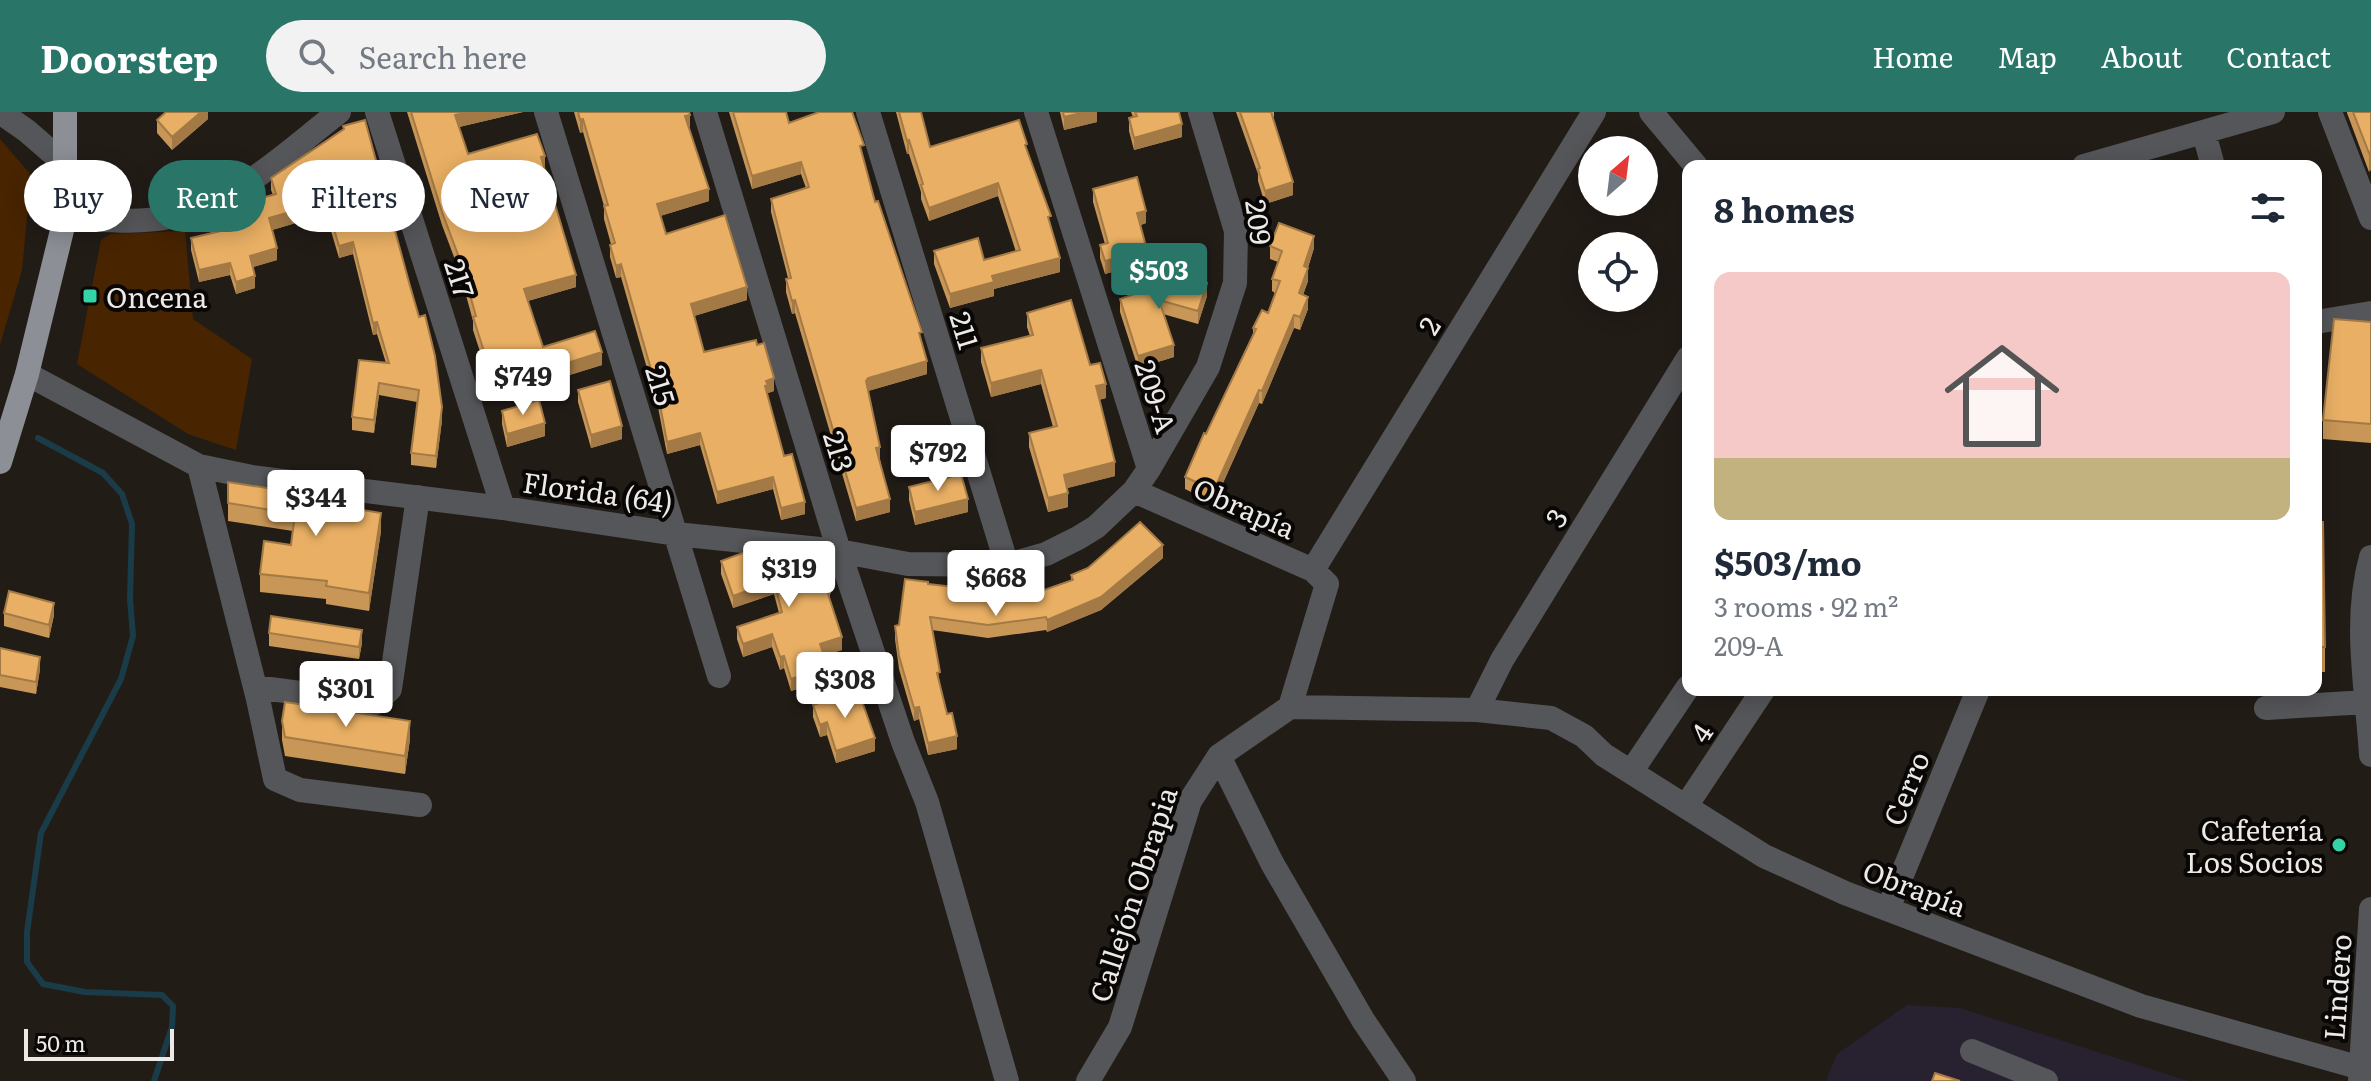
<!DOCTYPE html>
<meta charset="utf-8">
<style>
:root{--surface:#fff;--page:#f2f2f3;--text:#1f2937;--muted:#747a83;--line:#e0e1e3;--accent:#297669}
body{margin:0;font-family:Literata,serif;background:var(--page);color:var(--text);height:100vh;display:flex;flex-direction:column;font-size:30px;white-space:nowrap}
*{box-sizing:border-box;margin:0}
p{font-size:26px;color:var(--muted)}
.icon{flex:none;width:44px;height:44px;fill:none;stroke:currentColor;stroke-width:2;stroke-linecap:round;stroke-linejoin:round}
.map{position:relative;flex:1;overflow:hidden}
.drawer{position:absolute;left:1682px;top:48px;width:640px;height:536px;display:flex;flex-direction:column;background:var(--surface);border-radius:16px;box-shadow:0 4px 20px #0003}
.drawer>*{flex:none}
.hud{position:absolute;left:24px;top:48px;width:760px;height:72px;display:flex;gap:16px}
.needle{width:52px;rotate:28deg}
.controls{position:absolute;left:1578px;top:24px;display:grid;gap:16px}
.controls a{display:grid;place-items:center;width:80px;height:80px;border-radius:50%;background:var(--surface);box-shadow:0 4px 20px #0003;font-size:40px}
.scale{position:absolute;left:24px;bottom:20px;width:150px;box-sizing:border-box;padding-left:8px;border:4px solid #ede9e6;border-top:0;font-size:22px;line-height:28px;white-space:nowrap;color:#ede9e6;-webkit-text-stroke:6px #090706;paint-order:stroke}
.price{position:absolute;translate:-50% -68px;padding:0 18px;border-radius:8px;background:#fff;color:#222;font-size:26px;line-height:52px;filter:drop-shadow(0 2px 4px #0008)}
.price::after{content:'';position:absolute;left:50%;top:48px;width:24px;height:18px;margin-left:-12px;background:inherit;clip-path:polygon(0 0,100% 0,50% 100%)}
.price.selected{background:var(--accent);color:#fff}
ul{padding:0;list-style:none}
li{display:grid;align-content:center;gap:16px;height:424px;padding:0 32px}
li+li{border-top:2px solid var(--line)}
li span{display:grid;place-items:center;height:248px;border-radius:16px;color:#555}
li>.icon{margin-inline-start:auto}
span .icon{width:144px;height:144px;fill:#fffc;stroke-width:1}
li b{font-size:34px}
h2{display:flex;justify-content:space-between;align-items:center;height:96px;padding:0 32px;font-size:34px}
.chip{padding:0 28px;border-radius:36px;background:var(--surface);box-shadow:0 4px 20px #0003;font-size:28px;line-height:72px}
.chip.selected{background:var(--accent);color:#fff}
header{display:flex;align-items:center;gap:48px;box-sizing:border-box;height:112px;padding:0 40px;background:var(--accent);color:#fff}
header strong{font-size:38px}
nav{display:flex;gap:44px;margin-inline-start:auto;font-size:28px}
.search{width:560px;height:72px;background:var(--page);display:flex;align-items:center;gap:20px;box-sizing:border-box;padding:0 28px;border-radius:44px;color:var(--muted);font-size:30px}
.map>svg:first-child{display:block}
</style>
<header>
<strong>Doorstep</strong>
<div class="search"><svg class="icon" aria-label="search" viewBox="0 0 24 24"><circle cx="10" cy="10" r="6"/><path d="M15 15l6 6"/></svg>Search here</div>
<nav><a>Home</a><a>Map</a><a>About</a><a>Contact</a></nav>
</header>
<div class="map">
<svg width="2371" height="969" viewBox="0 0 2371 969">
<rect width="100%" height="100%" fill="#221c17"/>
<path fill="#282130" d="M1907 893 1960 896 2188 969H1826L1837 942Z"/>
<path fill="#482400" d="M0 27 31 63 22 158 0 233Z
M185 119 193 207 252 247 236 338 188 322 77 252 101 128 110 122Z"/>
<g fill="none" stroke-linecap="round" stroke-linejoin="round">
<path stroke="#193c48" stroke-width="6" d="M38 326 103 361 122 382 132 412 130 487 133 524 121 567 41 721 27 820V850L43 872 85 880 162 883 173 894 172 915 154 969"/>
<path stroke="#555659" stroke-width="24" d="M0 0 27 19 65 52
M377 0 503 396
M546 0 719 564
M705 0 839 439 903 630 927 690 1007 969
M868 0 1007 453
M1036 0 1149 357
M1651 0 1696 54
M2330 0 2371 106
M2204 21 2213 54
M2084 54 2273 0
M65 106C98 107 136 112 169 105 234 93 288 39 339 0
M2316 210 2371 201
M27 262 199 354 252 365 503 396 676 422 839 439 908 452 1007 453 1046 442 1078 426 1096 415 1134 379 1149 357 1208 255 1235 171 1236 119 1200 0
M199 354 258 587 275 667 300 678 420 693
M1134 379 1313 458 1327 472 1290 595
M2371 445C2353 510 2367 577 2371 643
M1313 458 1594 0
M255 575 375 591 390 577 418 385
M2266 596 2368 590 2371 585
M1477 598 1502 548 1688 246
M1219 644 1272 751 1363 908 1404 969
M1631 660 1688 575
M1686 694 1763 578
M1888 797 1978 578
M1972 939 2046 969
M1088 969 1120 915 1190 689 1219 644 1290 595 1477 598 1551 606 1584 624 1604 643 1764 744 1845 781 2141 894 2361 956
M2360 969 2371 797"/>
<path stroke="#8c8f96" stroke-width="24" d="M0 350 27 262 65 106V0"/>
</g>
<path fill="#c89656" d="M208 0V7L172 38 157 21V8Z
M407 0H523L459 15 468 42 545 57 576 175 528 189 543 235 602 253 495 286 473 218V209L460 161 442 113Z
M574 0H689V15L709 89 660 104 666 122 747 188 694 204 704 240 774 279 768 281V285L784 344 805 402 781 408 773 377 717 392 700 333 667 342 658 295 621 165 616 166 610 145V133L611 132 604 107V94L583 20 580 21Z
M729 0H786L789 11 863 46 875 90 922 232 927 262 868 279 880 348 890 400 856 409 795 201 792 202 786 180V167L788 166 771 100V87L806 76 801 62 752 77Z
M896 0H921L930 35 1027 38 1051 114 1060 160 994 177V184L950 196 934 152V139L984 148 1016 140 998 84 929 109 921 87V80L909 42H907Z
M1060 0H1097V10L1064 18Z
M1131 0H1179L1182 25 1134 38 1129 19V6L1133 5Z
M1236 0H1274V5H1272L1293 83 1265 92 1258 69V62Z
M2347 0H2371L2369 60 2347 1Z
M343 14 442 308 436 356 411 353V341L417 290 379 283 374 321 352 318V305L386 251 377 222 373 223 353 142 339 146 326 102 272 118 277 148 253 155 255 176 236 182 230 163 199 170 191 138V126L217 119V105L243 98V91L273 83 271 78V66L343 17Z
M1093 77 1146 111 1141 113 1147 150 1105 162 1100 146V133L1105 132 1093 90Z
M1270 134 1314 136 1308 156V169L1303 183 1308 197 1300 218 1294 216 1262 292 1259 291 1214 391 1185 377V365L1253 224V216L1268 201 1275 181 1272 179V167L1278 150 1270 147Z
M1207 184 1198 212 1163 202 1174 245 1138 256 1120 200V187Z
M1027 201 1090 253 1106 286 1099 288 1115 364 1067 376 1068 395 1048 400 1029 335V321L1053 315 1041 272 991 285 981 250V236L1030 224 1027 215Z
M2371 210V331L2323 327V308Z
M578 278 622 327 591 336 578 290Z
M502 299 545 324 507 335 502 312Z
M228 370 326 393 381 419 369 499 326 492V487L260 480V462L291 433 293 419 228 409Z
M909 375 968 400 915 413 909 388Z
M2316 410 2325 535V560H2316Z
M1163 446 1101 498 1047 520 1046 518 988 526 932 518 940 573 957 637 928 643 919 607 914 609 899 557 895 527V514L899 513 928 473 1021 486 1071 468V463Z
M721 449 757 453H791L830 481V489L842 538 824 543 828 568 791 579 784 556 780 558 772 535 743 545 737 527V515L779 501 774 482 733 496 721 462Z
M4 501 54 503 49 526 4 514Z
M269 521 362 531 359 547 269 534Z
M0 536 40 557 36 582 0 575Z
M813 593 875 639 836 651 827 623 820 625 813 605Z
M282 609 410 627 405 662 285 644 282 628Z"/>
<path fill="#a37a46" d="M201 0H208V7L172 38V25Z
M470 0H523L455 16V3Z
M1085 0H1097V10L1064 18V5Z
M690 3V15L685 16V4Z
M583 7V20L580 21V8Z
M1182 12V25L1134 38V26Z
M909 28V42H907V29Z
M2371 39V58L2369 60V41Z
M545 44V57L541 58V45Z
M801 50V62L752 77V64Z
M1293 70V83L1265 92V79Z
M998 71V84L929 109V96Z
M709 77V89L657 105V92Z
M326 90V102L269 119V106Z
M1146 99V111L1137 114V101Z
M1314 124V136L1304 167V154Z
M353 130V142L339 146V134Z
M277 136V148L250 156V144Z
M1147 138V150L1105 162V149Z
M1060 146V160L994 177V184L950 196V182L992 164Z
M230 151V163L199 170V158Z
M621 152V165L616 166V154Z
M1308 156V169L1299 194V181Z
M576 163V175L524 190V177Z
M255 164V176L236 182V170Z
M1207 171V184L1198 212V199Z
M747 175V188L691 205V192Z
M1308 185V197L1300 218V205Z
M795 188V201L792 202V189Z
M1294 203V216L1262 292V279Z
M377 210V222L373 223V211Z
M1174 233V245L1138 256V244Z
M602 240V253L495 286V274Z
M927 249V262L868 279 866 269 868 266Z
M1041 258V272L991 285V271Z
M774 266V279L768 281V285L765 274 766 269Z
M379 271V283L374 321V308Z
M1106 272V286L1096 288V274Z
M1259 278V291L1214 391V378Z
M442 295V308L436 356V344Z
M545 311V324L507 335V322Z
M622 314V327L591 336V323Z
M700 321V333L667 342V330Z
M880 335V348L876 349V336Z
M1115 350V364L1064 377V363Z
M773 365V377L717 392V380Z
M1068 381V395L1048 400V386Z
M890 387V400L856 409V396Z
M968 387V400L915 413V400Z
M805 390V402L781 408V396Z
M381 401V419L369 499V481Z
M1163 433V446L1101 498 1047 520V508Z
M774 469V482L733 496V484Z
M54 491V503L49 526V513Z
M362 518V531L359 547V535Z
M772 522V535L743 545V532Z
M842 525V538L820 545V532Z
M784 544V556L780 558V545Z
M40 545V557L36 582V570Z
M828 555V568L791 579V567Z
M919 595V607L914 609V596Z
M410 609V627L405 662V644Z
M827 610V623L820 625V613Z
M957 624V637L928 643V631Z
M875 626V639L836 651V639Z"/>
<path fill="#e9af64" stroke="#a37a46" stroke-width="2" d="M166 0H201L172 25 157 8Z
M411 0H470L455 3 468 42 537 22 545 44 541 45 576 163 524 177 543 235 595 219 602 240 495 274 473 205 476 204 460 148 442 100Z
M578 0H689L690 3 685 4 709 77 657 92 666 122 725 103 747 175 691 192 704 240 756 228 757 233 764 231 774 266 766 269 768 273 765 274 784 344 792 342 805 390 781 396 773 365 717 380 700 321 667 330 658 282 621 152 616 154 610 133 615 131 604 94 608 93 583 7 580 8Z
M733 0H786L789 11 819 0H852L864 33 860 34 875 90 878 89 922 220 919 221 927 249 868 266 866 269 880 335 876 336 890 387 856 396 795 188 792 189 786 167 791 166 771 87 809 75 801 50 752 64Z
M899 0H921L930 35 1019 8 1027 32 1025 33 1051 104 1048 105 1060 146 992 164 994 170 950 182 934 139 978 126 984 148 1020 138 998 71 929 96 921 73 923 72 909 28 907 29Z
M1063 0H1085L1064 5Z
M1135 0H1179L1182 12 1134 26 1129 6 1137 4Z
M1240 0H1271L1293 70 1265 79 1258 57 1260 56Z
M2353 0H2371V39L2369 41Z
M365 8 410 174 419 205 425 203 435 244 442 295 436 344 411 341 419 278 379 271 374 308 352 305 359 248 389 251 377 210 373 211 353 130 339 134 326 90 269 106 277 136 250 144 255 164 236 170 230 151 199 158 191 126 221 119 217 105 245 97 243 91 276 82 271 66 344 17 343 14Z
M1137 65 1146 99 1137 101 1147 138 1105 149 1100 133 1108 131 1093 77Z
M1279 111 1314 124 1304 154 1308 156 1299 181 1308 185 1300 205 1294 203 1262 279 1259 278 1214 378 1185 365 1204 321 1206 322 1256 217 1253 216 1262 198 1268 201 1280 169 1272 167 1282 139 1270 134Z
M1171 160 1207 171 1198 199 1159 188 1174 233 1138 244 1120 187 1168 170Z
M1071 188 1090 253 1100 251 1106 272 1096 274 1115 350 1064 363 1068 381 1048 386 1029 321 1057 314 1041 258 991 271 981 236 1033 223 1027 201Z
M2334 207 2371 210V312L2323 308Z
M610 269 622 314 591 323 578 278Z
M539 288 545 311 507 322 502 299Z
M961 362 968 387 915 400 909 375Z
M228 370 298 381 299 378 326 383 325 392 381 401 369 481 326 474 327 469 260 462 264 429 291 433 295 402 228 391Z
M1140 410 1163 433 1101 485 1047 508 1046 505 988 513 930 505 940 560 937 561 947 602 952 601 957 624 928 631 919 595 914 596 899 544 895 514 899 513 905 467 928 470V472L964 476 963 478 999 480 998 477 1020 474 1021 486 1073 468 1071 463 1088 456Z
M2316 410H2323L2325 535H2316Z
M751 438 757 453 789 444 791 453 823 447 830 481 828 482 842 525 820 532 828 555 791 567 784 544 780 545 772 522 743 532 737 515 782 500 774 469 733 484 721 449Z
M9 479 54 491 49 513 4 501Z
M271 504 362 518 359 535 269 521Z
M0 536 40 545 36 570 0 563Z
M858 578 875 626 836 639 827 610 820 613 813 593Z
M285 590 410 609 405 644 285 625 282 609Z
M1935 961 1960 969H1932Z"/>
<g fill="#35d4a7" stroke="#090706" stroke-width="3">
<rect x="82" y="176" width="16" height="16" rx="4"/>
<circle cx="2339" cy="733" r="8"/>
</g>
<g text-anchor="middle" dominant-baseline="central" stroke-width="8" stroke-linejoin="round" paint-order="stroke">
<g font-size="28" fill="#ede9e6" stroke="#090706">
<text transform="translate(1260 110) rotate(82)">209</text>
<text transform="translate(461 166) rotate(72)">217</text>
<text transform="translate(1428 213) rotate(-58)">2</text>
<text transform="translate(966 218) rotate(73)">211</text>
<text transform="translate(662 273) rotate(73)">215</text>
<text transform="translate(1157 284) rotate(72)">209-A</text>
<text transform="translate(840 339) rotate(73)">213</text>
<text transform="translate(598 379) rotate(8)">Florida (64)</text>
<text transform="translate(1245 395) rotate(24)">Obrapía</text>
<text transform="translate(1555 405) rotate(-58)">3</text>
<text transform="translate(1700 620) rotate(-56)">4</text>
<text transform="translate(1905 676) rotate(-68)">Cerro</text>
<text transform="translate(1915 775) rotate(21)">Obrapía</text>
<text transform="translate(1132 782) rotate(-72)">Callejón Obrapia</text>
<text transform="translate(2336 875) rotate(-86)">Lindero</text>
</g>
<g font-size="28" fill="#ede9e6" stroke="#090706" text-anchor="start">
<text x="106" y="184">Oncena</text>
<text x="2323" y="717" text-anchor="end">Cafetería<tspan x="2323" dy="32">Los Socios</tspan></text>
</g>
</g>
</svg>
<div class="controls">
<a><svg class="needle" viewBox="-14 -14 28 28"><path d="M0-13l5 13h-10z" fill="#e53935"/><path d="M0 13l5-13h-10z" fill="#747a83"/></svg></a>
<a><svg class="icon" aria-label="locate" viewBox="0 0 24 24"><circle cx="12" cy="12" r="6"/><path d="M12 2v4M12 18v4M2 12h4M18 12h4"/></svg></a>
</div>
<div class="scale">50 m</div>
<b class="price selected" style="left:1159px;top:199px">$503</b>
<b class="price" style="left:523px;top:305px">$749</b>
<b class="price" style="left:938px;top:381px">$792</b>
<b class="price" style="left:316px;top:426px">$344</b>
<b class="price" style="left:789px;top:497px">$319</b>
<b class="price" style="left:996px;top:506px">$668</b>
<b class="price" style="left:845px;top:608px">$308</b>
<b class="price" style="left:346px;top:617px">$301</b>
<div class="hud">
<a class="chip">Buy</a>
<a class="chip selected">Rent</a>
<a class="chip">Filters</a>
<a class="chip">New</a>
</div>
<section class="drawer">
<h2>8 homes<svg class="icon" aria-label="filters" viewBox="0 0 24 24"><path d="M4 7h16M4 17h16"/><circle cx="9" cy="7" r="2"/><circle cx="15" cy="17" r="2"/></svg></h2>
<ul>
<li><span style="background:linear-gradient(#f6c9c9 75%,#c2b280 0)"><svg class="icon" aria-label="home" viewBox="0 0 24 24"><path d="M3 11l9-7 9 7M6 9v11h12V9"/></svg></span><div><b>$503/mo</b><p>3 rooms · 92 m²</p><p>209-A</p></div></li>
</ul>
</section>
</div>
